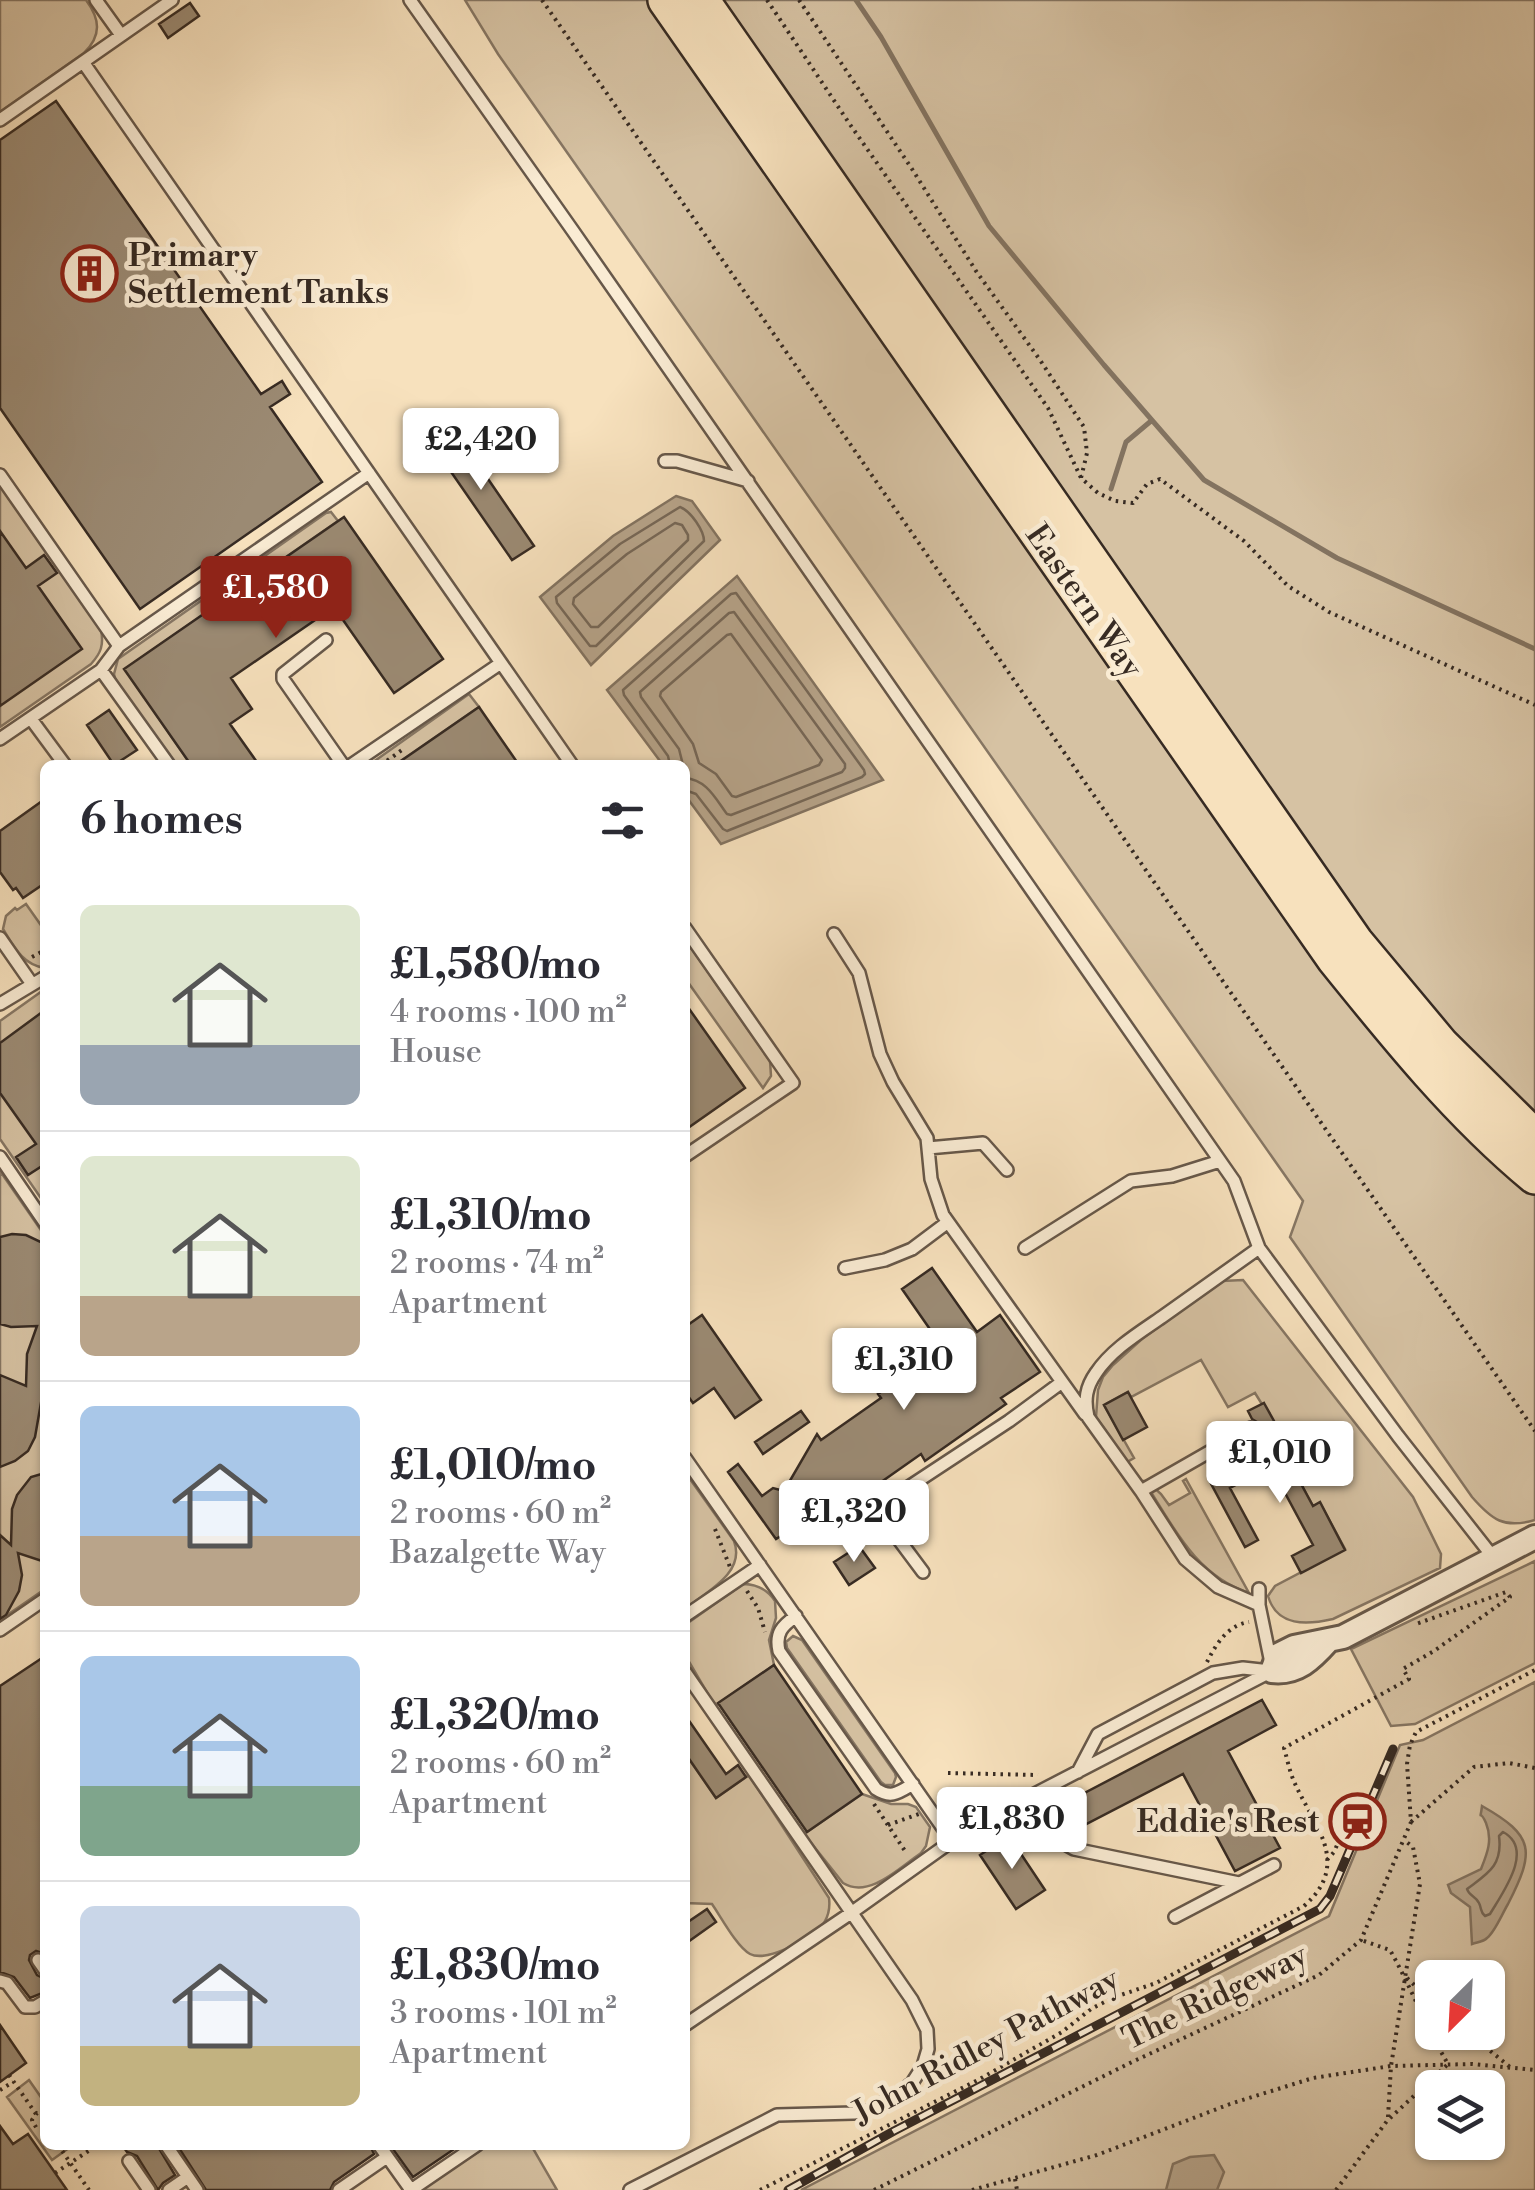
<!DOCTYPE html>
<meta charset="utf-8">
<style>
:root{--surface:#fff;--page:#f2f2f3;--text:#2b2b33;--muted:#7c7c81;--line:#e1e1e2;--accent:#8f2418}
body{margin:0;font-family:"Libre Bodoni",serif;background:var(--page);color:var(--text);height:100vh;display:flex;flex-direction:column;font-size:38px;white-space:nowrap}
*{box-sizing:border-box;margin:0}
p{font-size:32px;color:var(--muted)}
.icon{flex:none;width:55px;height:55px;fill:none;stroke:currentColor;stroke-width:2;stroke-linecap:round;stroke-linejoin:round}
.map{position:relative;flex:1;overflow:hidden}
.drawer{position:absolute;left:40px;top:760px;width:650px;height:1390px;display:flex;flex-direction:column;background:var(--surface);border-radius:15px;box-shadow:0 2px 8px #0004}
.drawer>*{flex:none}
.needle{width:65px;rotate:204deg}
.buttons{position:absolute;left:1415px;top:1960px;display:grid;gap:20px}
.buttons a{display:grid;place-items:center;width:90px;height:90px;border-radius:15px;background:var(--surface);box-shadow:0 2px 8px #0004;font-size:50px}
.price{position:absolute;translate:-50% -85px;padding:0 22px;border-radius:10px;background:#fff;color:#222;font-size:32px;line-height:65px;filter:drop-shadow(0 2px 5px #0008)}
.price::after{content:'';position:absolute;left:50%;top:60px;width:30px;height:22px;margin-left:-15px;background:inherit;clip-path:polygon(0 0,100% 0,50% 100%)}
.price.selected{background:var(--accent);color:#fff}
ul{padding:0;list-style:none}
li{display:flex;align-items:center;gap:30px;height:250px;padding:0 40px}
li+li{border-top:2px solid var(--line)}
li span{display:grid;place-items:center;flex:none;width:280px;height:200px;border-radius:15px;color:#555}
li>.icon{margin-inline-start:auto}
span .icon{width:120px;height:120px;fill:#fffc;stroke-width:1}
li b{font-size:42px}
h2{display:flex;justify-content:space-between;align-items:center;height:120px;padding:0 40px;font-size:42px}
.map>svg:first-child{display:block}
</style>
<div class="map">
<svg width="1535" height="2190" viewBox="0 0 1535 2190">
<rect width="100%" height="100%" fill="#f7e1bd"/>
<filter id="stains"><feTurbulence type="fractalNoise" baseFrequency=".002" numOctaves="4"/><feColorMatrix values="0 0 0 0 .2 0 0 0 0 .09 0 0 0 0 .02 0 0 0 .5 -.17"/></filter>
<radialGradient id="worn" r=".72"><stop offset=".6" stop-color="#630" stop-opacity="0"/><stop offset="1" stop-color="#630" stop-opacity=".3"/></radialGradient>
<path fill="#d6c2a3" stroke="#867663" stroke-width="2.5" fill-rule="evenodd" d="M0 0H86C100 19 102 35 84 53L0 112Z
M465 0H652L1458 1127 1535 1195V1520C1504 1529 1492 1520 1472 1497L1290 1237 1303 1201 498 54Z
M720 0H1535V1129L1353 915Z
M0 485 101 630C104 645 101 653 91 664L0 727Z
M331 512 338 521 125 669 191 765H174L116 682 114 674 118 659 326 513Z
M469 694 479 707 395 765H369Z
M26 904 45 931V968C23 965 14 947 3 929L6 916 15 908 17 910Z
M685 939 770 1061 771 1076 763 1088 685 978Z
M45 989V1204L0 1139V1021Z
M0 1171 45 1236V1589L0 1620Z
M1243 1280 1413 1497 1441 1554 1440 1568 1333 1619C1307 1625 1277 1627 1268 1596L1275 1586 1345 1549 1320 1503 1313 1506 1274 1434 1278 1430 1255 1393 1228 1407 1201 1360 1131 1397 1128 1392 1104 1405 1134 1458 1127 1462 1096 1417 1098 1390 1103 1377 1113 1365 1142 1339 1222 1281Z
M685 1472 734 1541C746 1573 706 1592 685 1609Z
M1186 1479 1249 1593C1195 1575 1173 1526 1144 1481H1147L1161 1494 1169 1505 1190 1493 1183 1481Z
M1535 1561V1663L1415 1724 1391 1726 1351 1649Z
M743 1584C757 1584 767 1589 775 1601L776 1618 769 1640 774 1665 715 1706 685 1655V1625Z
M793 1636 802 1640 895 1773 896 1777 893 1785H885L881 1782 787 1648 786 1642Z
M1535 1682V2190H801L1329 1916 1400 1745 1423 1740ZM1432 1978H1488V2032H1432ZM1432 2088H1488V2142H1432Z
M685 1753 716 1798 749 1775 829 1898C830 1906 829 1914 825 1921 816 1937 767 1963 750 1954 737 1947 721 1917 712 1904L685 1903Z
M862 1794 891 1804H908L916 1807 930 1827 926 1846 921 1853C899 1868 869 1899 843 1883L804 1834Z
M29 2080 45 2103V2145H73L52 2160 7 2097Z
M489 2145H531L557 2190H419Z"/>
<path fill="#b6a389" stroke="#837360" stroke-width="2.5" d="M676 496 692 501 720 540 591 665 540 597 613 536Z
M737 576 883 780 721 844 685 795V765H663L607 690Z
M1482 1806C1535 1836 1535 1851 1508 1904 1502 1914 1495 1932 1487 1938 1483 1942 1477 1942 1472 1944L1470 1907 1451 1893 1448 1885 1481 1869C1487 1854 1493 1840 1486 1823 1479 1807 1480 1824 1482 1806Z
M1214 2155 1224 2172 1217 2190H1166L1173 2164 1190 2157Z"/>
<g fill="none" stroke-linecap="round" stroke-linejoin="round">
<path stroke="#766756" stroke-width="2.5" d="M680 507C691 511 704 531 704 541L596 646H590L557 603 556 597 620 544Z
M675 523 682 525 688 535V540L598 627H591L573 604 574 598 627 554Z
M731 634 822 760 819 765 736 797 732 796 716 774 699 763 693 744 660 696 661 692 727 635Z
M670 765 668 756 624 695 623 690 731 594 736 593 864 770 865 774 862 777 727 831 723 829 696 794 685 790
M683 765 679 749 641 697 640 692 729 613 734 612 845 764V768L842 772 731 815 727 814C715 798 707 780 685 778
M1503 1832C1535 1849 1503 1892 1490 1914L1485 1916C1480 1912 1482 1909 1479 1903 1476 1896 1469 1896 1467 1889 1487 1874 1503 1866 1499 1836Z"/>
<path stroke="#837360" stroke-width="5" d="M856 0 881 37 989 226 1104 365 1204 480 1337 558 1535 649
M1111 489 1126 442 1151 421"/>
</g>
<path fill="#9b8a73" stroke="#372b23" stroke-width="2.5" d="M190 3 199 16 168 38 159 24Z
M56 101 261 394 282 381 290 394 270 407 322 482 140 609 0 408V140Z
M451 425 534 546 512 560 429 440Z
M344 517 443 659 394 693 334 607 231 678 252 709 230 724 259 765H191L124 669Z
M0 531 26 568 44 555 57 573 38 586 82 649 0 706Z
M479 707 519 765H395Z
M109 710 137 750 114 765 87 725Z
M45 799V883L23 898 16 888 13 890 0 872V831Z
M685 1003 745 1088 685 1130Z
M45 1010V1164L28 1175 16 1157 36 1144 0 1093V1043Z
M12 1234 26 1235 45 1244V1400L42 1397 35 1437 28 1451 15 1461 0 1467V1375L26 1386 27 1354 37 1326 11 1327 0 1324V1237Z
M932 1268 977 1332 1000 1315 1040 1372 1001 1398 1006 1404 925 1461 921 1454 847 1506 802 1514 798 1525 776 1539 728 1472 738 1464 762 1496 773 1488 784 1491 817 1434 821 1440 881 1398 878 1394 943 1348 902 1289Z
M702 1315 761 1400 735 1418 714 1388 693 1403 685 1392V1327Z
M1128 1392 1147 1427 1123 1440 1104 1405Z
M1264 1403 1279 1430 1264 1443 1259 1433 1260 1424 1252 1419 1248 1411Z
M801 1411 809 1422 763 1454 755 1442Z
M1279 1443 1313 1506 1320 1502 1345 1550 1301 1573 1292 1556 1313 1545 1271 1467 1230 1488 1258 1540 1245 1547 1209 1480Z
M45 1473V1562L18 1553 22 1575 19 1591 6 1615 0 1619V1535L11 1545 12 1509 17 1495 31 1477Z
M859 1546 875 1568 849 1585 834 1562Z
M45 1656V1954L36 1951 30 1955 29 1960 37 1975 45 1979V1992L30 1998 14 1977 0 1972V1686Z
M774 1665 862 1794 807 1832 718 1703Z
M1262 1700 1276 1725 1228 1751 1280 1848 1235 1871 1183 1774 1067 1834 1063 1832 1052 1810Z
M685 1715 726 1774 738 1765 746 1777 716 1798 685 1753Z
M1009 1836 1045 1890 1016 1909 980 1855Z
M707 1909 716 1922 685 1944V1924Z
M0 2025 26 2063 0 2082Z
M0 2126 13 2144 28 2134 67 2190H0Z
M122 2145H157L175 2175 163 2183 158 2190 137 2156 127 2152Z
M177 2145H370L374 2154 334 2182 330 2190H206Z
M390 2145H460L413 2177Z"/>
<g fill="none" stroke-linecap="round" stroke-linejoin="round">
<defs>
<path id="service" d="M96 0 121 35
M410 0 573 231 1234 1181 1259 1248C1227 1271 1194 1294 1162 1317 1139 1333 1112 1349 1096 1373 1086 1387 1084 1400 1088 1417L1141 1491 1185 1559 1218 1587 1259 1605
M83 62 572 765
M0 120 172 0
M665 461H677L748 481
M0 475 119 646
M326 640 283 674V679L343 765
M101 670 169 765
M31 719 65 765
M0 739 101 670 119 646 369 473
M351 765 501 663
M685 928 793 1083 685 1156
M834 934 859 973 880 1054 893 1082 927 1138 931 1179 943 1215 1085 1414
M0 938 32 984
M0 1004 45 977
M928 1148 983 1143 1007 1170
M0 1157 45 1223
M1025 1248 1131 1181 1172 1176 1220 1161
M1259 1248 1398 1436 1493 1557
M845 1268 885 1260 912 1249 948 1222
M685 1458 952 1841 1027 1798 1272 1671
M1141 1491 1251 1428
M876 1509 923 1572
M821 1528 836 1530 848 1527 1009 1421 1062 1382
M1259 1589V1605L1271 1663
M685 1616 760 1565
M796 1616C782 1626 775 1633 779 1651L876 1789C891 1799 898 1793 913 1784
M0 1630 45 1599
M1078 1772 1098 1734 1213 1673 1243 1668 1270 1671
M1027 1798 1053 1837 1074 1849 1239 1883
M1175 1917 1274 1865
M38 1960 45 1970
M0 1981 7 1983 25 2007H35L45 2001
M685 2025 851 1913 952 1841
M166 2145 197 2190
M379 2145 411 2190
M129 2161 149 2190
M169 2190 188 2177
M339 2190 387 2157
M411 2190 477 2145
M630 2190 777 2115 854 2113 870 2110 900 2093 912 2083 923 2066 928 2049 927 2030 912 2000 685 1672"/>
<path id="minor" d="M1328 1641C1312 1659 1297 1674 1272 1671L1278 1655 1294 1647 1343 1637 1535 1537"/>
<path id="primary" d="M666 0 1335 959C1397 1036 1459 1113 1535 1176
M701 0 1355 942 1441 1045 1535 1138"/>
</defs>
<use href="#service" stroke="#67584a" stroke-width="16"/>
<use href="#minor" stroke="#67584a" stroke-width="28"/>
<use href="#primary" stroke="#372b23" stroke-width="40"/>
<path stroke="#372b23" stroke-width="4" stroke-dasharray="2.5 5" stroke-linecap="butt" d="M542 0 1535 1431
M767 0 849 123 1048 408 1081 478 1098 493 1115 501 1133 503 1147 484 1160 479 1244 541 1288 586 1329 612 1535 705
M799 0 912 169 976 271 1040 360 1084 427 1087 453 1081 478
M381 765 402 750
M32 957 45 950
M715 1529 730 1567
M747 1591 758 1608 765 1632
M1207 1662C1216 1644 1228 1625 1249 1622
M948 1773 1038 1775
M874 1804 907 1854
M1411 1822 1474 1767 1509 1763 1535 1768
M888 1825 919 1814
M1327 1860 1334 1852 1341 1836
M1407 1978 1432 2002
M1467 2032 1510 2067
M9 2075 36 2114
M0 2090 13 2082
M45 2113H37L32 2120 37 2129H45
M1388 2117 1391 2066 1420 1884 1413 1847 1404 1840
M58 2145 89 2190
M55 2173 93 2148
M1015 2179 1017 2190
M760 2190 978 2080 1062 2032 1091 2009 1112 1998 1156 1983 1304 1906C1354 1862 1311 1823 1293 1779 1289 1769 1287 1758 1284 1748L1409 1679 1403 1669 1434 1651 1510 1597 1506 1592 1416 1624
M874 2190 1132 2062 1319 1975 1361 1940 1411 1822 1407 1764 1410 1745 1416 1732 1535 1670
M972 2190 1097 2155 1230 2104 1313 2078 1391 2066 1472 2064 1535 2070
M1336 2190 1387 2121 1448 2064C1426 2027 1411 1987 1390 1950L1361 1940"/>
<use href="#service" stroke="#faecd4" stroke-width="11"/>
<use href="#minor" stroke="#faecd4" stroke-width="22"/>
<use href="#primary" stroke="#f7e1bd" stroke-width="35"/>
<defs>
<path id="rail" d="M788 2190 894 2131 1320 1909 1330 1896 1393 1749"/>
</defs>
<use href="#rail" stroke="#372b23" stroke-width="9"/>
<use href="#rail" stroke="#faecd4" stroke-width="5" stroke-dasharray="15" stroke-linecap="butt"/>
</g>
<defs>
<symbol id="building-ring" viewBox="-11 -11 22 22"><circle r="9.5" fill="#faecd4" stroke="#8f2418" stroke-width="1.5"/><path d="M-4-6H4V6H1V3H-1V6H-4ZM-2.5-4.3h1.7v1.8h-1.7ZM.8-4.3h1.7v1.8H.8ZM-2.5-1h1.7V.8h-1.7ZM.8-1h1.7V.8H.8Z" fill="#8f2418"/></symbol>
<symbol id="station-ring" viewBox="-11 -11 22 22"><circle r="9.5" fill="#faecd4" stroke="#8f2418" stroke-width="1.5"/><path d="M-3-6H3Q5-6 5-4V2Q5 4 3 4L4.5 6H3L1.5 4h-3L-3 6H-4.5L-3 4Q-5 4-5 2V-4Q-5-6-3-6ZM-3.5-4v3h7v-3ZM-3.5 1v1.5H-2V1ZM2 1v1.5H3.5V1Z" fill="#8f2418"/></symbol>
</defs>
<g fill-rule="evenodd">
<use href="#building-ring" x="58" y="242" width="63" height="63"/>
<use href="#station-ring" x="1326" y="1790" width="63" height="63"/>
</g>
<g text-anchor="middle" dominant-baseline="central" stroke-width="9" stroke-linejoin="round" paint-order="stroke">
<g font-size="32" font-weight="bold" fill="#372b23" stroke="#faecd4" text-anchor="start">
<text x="128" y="256">Primary<tspan x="128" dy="37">Settlement Tanks</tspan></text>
<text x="1319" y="1822" text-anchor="end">Eddie's Rest</text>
</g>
<g font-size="32" fill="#372b23" stroke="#faecd4">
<text transform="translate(1084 601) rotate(55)">Eastern Way</text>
<text transform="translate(1215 1997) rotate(-26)">The Ridgeway</text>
<text transform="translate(986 2046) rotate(-28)">John Ridley Pathway</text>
</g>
</g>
<rect width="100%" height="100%" filter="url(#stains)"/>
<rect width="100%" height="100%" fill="url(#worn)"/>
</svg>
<div class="buttons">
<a><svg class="needle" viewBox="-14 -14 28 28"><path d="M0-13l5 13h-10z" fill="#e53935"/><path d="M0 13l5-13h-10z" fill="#7c7c81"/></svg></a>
<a><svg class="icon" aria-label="layers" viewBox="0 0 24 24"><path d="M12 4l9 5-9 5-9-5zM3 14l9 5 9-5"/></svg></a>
</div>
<b class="price" style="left:481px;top:493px">£2,420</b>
<b class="price selected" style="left:276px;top:641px">£1,580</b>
<b class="price" style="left:904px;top:1413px">£1,310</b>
<b class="price" style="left:1280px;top:1506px">£1,010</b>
<b class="price" style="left:854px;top:1565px">£1,320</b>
<b class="price" style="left:1012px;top:1872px">£1,830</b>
<section class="drawer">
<h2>6 homes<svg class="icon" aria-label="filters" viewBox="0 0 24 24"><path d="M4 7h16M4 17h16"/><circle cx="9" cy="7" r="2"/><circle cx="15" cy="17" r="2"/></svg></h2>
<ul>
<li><span style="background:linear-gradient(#dfe7d0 70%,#9aa5b1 0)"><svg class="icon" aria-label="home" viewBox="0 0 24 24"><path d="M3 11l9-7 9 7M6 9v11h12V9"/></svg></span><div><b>£1,580/mo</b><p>4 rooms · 100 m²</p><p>House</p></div></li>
<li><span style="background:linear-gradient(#dfe7d0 70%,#b9a48a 0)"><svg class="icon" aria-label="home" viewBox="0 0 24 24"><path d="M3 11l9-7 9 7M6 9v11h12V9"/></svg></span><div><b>£1,310/mo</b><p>2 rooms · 74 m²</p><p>Apartment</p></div></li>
<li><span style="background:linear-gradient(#a9c7e8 65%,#b9a48a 0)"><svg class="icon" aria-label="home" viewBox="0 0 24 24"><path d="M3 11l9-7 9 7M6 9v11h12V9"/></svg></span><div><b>£1,010/mo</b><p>2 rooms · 60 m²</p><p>Bazalgette Way</p></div></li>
<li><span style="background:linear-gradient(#a9c7e8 65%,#7fa58c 0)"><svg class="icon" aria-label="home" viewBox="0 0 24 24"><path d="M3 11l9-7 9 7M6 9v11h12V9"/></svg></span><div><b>£1,320/mo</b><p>2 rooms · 60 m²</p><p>Apartment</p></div></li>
<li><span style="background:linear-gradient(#c9d6e8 70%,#c2b280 0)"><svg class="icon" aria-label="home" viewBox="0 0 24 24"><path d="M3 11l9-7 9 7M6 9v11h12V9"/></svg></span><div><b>£1,830/mo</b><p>3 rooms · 101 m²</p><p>Apartment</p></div></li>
</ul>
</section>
</div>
